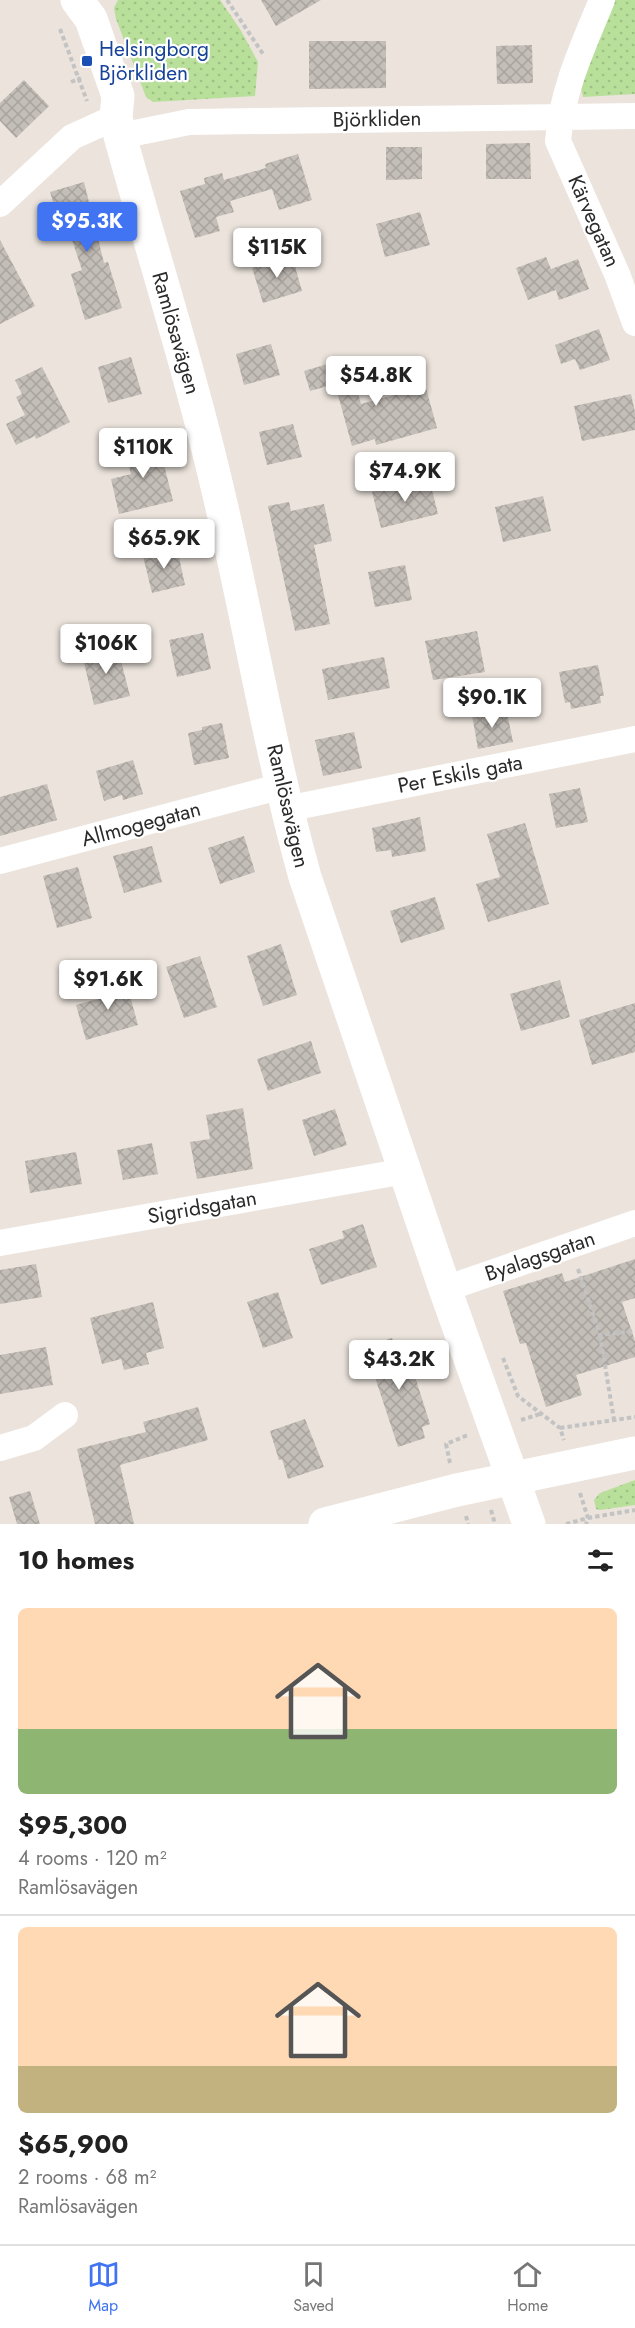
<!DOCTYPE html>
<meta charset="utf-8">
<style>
:root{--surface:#fff;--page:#f6f6f6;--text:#222;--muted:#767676;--line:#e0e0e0;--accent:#4174f3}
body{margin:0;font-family:Jost,sans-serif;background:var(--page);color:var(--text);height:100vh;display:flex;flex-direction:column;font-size:22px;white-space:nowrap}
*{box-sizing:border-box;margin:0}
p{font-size:20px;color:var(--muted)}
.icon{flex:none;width:33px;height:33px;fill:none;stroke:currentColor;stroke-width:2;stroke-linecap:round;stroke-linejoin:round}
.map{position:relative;height:1524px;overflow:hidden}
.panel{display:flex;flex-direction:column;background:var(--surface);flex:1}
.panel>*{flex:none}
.price{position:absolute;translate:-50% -51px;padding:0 14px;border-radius:6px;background:#fff;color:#222;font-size:20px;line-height:39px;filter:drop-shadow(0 2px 3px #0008)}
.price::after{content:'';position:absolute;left:50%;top:36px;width:18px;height:14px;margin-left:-9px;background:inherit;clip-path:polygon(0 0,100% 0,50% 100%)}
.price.current{background:var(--accent);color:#fff}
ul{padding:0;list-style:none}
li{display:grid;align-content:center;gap:12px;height:318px;padding:0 18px}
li+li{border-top:2px solid var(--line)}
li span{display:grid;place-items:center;height:186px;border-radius:9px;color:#555}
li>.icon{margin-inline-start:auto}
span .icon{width:108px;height:108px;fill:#fffc;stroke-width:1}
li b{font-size:26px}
h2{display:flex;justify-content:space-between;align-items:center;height:72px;padding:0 18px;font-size:26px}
.tab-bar{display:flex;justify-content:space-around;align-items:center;height:84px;border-top:2px solid var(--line);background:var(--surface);font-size:16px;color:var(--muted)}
.tab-bar a{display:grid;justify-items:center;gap:3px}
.tab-bar .current{color:var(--accent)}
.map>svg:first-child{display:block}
</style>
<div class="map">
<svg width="635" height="1524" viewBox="0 0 635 1524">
<defs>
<pattern id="grass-dots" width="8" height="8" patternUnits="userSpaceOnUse" patternTransform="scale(1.5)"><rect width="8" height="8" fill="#b9e09a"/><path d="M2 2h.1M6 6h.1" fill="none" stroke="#9fc085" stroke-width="1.8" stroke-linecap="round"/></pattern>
<pattern id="building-cross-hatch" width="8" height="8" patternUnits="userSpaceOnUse" patternTransform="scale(1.5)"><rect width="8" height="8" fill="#c4beb8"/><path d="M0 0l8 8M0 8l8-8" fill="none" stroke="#a9a39e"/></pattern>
</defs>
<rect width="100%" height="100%" fill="#ebe3dc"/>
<path fill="url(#grass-dots)" d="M118 0H220L240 29 258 62 255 96 153 102 146 97 116 19 114 8Z
M611 0H635V94L583 97 579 80Z
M635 1480V1505L600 1510 596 1509 594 1500 600 1493Z"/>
<path fill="url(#building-cross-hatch)" d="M261 0H321L276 26Z
M309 41H386V88L309 89Z
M532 45 533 83 497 84 496 46Z
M24 80 49 106 16 138 0 121V103Z
M530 143 531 179H486V144Z
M386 147H422V179L386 180Z
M298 154 312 200 279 210 272 189 230 201 234 212 216 217 220 231 195 238 180 191 205 184 204 178 222 173 224 180 266 168 265 164Z
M84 182 104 263 108 262 122 308 85 320 71 274 82 270 66 222 60 224 50 192Z
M420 212 430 245 385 257 376 224Z
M0 240 35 306 0 324Z
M292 256 302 291 263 303 252 268Z
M546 257 551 269 578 259 589 289 559 300 556 290 528 300 516 268Z
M599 329 610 360 580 370 575 359 561 364 555 345Z
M271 344 280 375 244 385 236 354Z
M131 357 142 394 108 403 98 367Z
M348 358 361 404 398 394 396 388 424 381 437 428 376 445 375 439 352 446 335 384 310 391 304 371Z
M42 367 70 422 36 439 35 436 16 445 6 424 25 415 16 397 22 394 15 380Z
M631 394 635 412V430L582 441 574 406Z
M293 424 302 457 267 465 259 432Z
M158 440 173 501 119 514 111 479 131 474 124 448Z
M429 478 438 514 381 528 372 492Z
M543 496 551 531 503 542 495 507Z
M289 502 291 511 324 504 332 541 314 545 330 624 295 631 268 506Z
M177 548 185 585 152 593 143 556Z
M405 565 412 600 375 607 368 572Z
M477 631 485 672 433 680 425 641Z
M203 633 211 669 177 677 169 640Z
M117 645 130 696 94 705 82 654Z
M384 657 390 688 328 700 322 669Z
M598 665 604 696H600L601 703 571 709 570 702 565 703 559 672Z
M506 708 513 742 478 749 472 715Z
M222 723 229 758 194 765 188 733 202 730V727Z
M354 732 362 768 323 776 315 740Z
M133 760 143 794 123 800 122 795 104 801 96 771Z
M47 784 57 820 0 836V797Z
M580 788 588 822 556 828 549 794Z
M420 817 426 851 392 857 391 850 376 852 372 828Z
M525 823 549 904 488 922 476 884 500 877 487 834Z
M244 836 255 872 220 884 208 848Z
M152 846 162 882 124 893 113 856Z
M78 867 92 918 57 928 43 876Z
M435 897 445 929 401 943 390 911Z
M281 944 297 995 263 1006 247 956Z
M200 956 217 1007 184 1018 166 967Z
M125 978 138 1025 86 1040 76 1005 105 997 101 984Z
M560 980 570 1017 521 1031 510 994Z
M635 1003V1052L592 1065 579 1020Z
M311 1041 321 1073 268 1091 257 1059Z
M243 1108 253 1169 197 1179 190 1142 210 1139 206 1115Z
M335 1109 347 1145 314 1156 302 1120Z
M152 1143 158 1174 123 1180 117 1150Z
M76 1152 82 1184 30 1193 25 1161Z
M363 1224 377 1267 321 1285 309 1249 344 1238 342 1231Z
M635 1259V1298L622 1302 635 1341V1357L576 1375 582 1395 546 1407 526 1343 520 1344 503 1291 562 1273 565 1282Z
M36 1264 42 1297 0 1304V1270Z
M278 1292 293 1338 263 1348 247 1302Z
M153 1302 164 1348 146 1353 149 1364 124 1370 121 1359 102 1364 90 1318Z
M392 1338 396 1348 405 1345 430 1424 422 1427 425 1438 398 1447 365 1347Z
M46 1347 53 1385 0 1394V1355Z
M198 1407 208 1440 120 1465 134 1524H95L77 1449 146 1432 143 1422Z
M305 1419 324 1467 288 1479 282 1459 279 1460 270 1431Z
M30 1491 40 1524H17L9 1497Z"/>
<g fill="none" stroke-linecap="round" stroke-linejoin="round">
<path stroke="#c3c3c3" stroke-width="4" stroke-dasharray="4.5 3" stroke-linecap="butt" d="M227 0 263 54
M60 29 87 101
M71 82 81 78
M578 1269 600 1335 635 1331
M600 1335 614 1420
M503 1358 518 1396 560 1428 564 1440
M521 1420 540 1414
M560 1428 635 1417
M450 1463 446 1444 468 1435
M580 1493 588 1518 586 1524
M491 1510 495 1524
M466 1516 468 1524
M566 1524 588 1518 635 1510"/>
<path stroke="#fff" stroke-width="26" d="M602 0C583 46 562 90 558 141L617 274 635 323
M120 136 189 122 635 116
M0 204 72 137 116 117
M286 809 635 739
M0 861 282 786
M0 1243 405 1171
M445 1289 635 1223
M0 1448 34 1438 65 1415"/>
<path stroke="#fff" stroke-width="33" d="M77 0 91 19 118 96 116 117 120 136C153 255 191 374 219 495 249 622 270 752 305 877L445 1289 529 1524
M325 1524 457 1490 635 1453"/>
</g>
<rect fill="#1a4fb4" stroke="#fff" stroke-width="2" x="81" y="55" width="12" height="12" rx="3"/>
<g text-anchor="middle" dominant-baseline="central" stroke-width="4.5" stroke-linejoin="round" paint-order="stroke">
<g font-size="21" fill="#164399" stroke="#fff" text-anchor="start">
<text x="99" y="49">Helsingborg<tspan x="99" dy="24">Björkliden</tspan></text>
</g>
<g font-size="21" fill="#2a2a2a" stroke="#fff">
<text transform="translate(377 119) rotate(-1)">Björkliden</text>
<text transform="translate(594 221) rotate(66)">Kärvegatan</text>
<text transform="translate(176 333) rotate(74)">Ramlösavägen</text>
<text transform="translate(460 774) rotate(-11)">Per Eskils gata</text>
<text transform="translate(288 806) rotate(77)">Ramlösavägen</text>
<text transform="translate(141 824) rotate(-15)">Allmogegatan</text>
<text transform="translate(202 1207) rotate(-10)">Sigridsgatan</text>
<text transform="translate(540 1256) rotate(-19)">Byalagsgatan</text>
</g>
</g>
</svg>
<b class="price current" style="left:87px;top:253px">$95.3K</b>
<b class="price" style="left:277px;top:279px">$115K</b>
<b class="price" style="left:376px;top:407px">$54.8K</b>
<b class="price" style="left:143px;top:479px">$110K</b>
<b class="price" style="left:405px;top:503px">$74.9K</b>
<b class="price" style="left:164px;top:570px">$65.9K</b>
<b class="price" style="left:106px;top:675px">$106K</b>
<b class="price" style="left:492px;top:729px">$90.1K</b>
<b class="price" style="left:108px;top:1011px">$91.6K</b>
<b class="price" style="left:399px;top:1391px">$43.2K</b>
</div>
<section class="panel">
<h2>10 homes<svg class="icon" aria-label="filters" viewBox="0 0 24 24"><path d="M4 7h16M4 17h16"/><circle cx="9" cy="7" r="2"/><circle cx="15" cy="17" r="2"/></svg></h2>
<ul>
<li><span style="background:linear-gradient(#ffd9b3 65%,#8fb573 0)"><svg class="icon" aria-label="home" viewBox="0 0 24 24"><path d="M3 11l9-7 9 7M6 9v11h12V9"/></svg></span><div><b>$95,300</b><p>4 rooms · 120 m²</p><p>Ramlösavägen</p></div></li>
<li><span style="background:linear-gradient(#ffd9b3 75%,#c2b280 0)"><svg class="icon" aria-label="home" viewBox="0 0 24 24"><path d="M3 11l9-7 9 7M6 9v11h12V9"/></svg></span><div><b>$65,900</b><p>2 rooms · 68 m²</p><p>Ramlösavägen</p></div></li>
</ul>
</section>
<nav class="tab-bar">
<a class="current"><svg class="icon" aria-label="map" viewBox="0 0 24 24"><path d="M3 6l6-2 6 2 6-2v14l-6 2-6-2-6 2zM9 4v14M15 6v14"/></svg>Map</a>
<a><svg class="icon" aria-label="saved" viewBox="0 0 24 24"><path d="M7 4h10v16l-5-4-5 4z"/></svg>Saved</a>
<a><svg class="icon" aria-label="home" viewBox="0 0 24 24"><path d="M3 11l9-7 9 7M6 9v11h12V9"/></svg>Home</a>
</nav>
